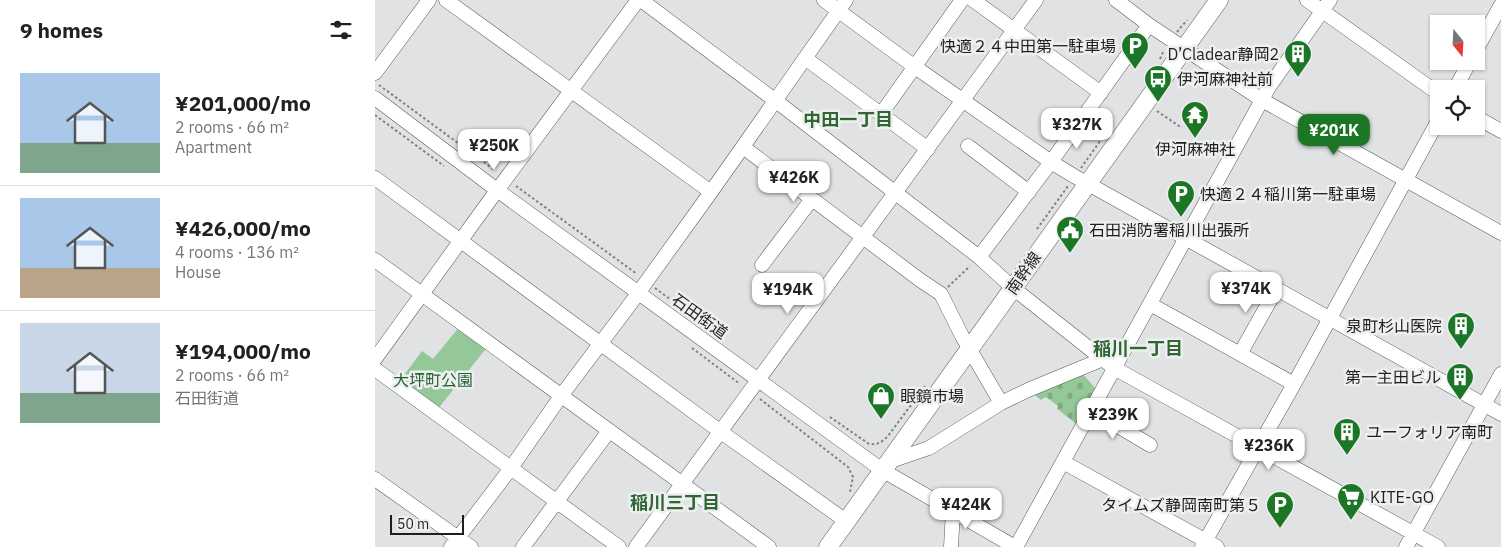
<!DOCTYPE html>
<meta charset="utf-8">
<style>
:root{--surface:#fff;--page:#f6f6f6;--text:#202124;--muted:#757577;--line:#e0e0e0;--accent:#1b7625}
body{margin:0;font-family:"IBM Plex Sans","Noto Sans JP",sans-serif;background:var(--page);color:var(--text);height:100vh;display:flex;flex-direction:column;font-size:19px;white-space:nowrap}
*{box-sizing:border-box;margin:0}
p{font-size:16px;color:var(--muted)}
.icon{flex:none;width:28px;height:28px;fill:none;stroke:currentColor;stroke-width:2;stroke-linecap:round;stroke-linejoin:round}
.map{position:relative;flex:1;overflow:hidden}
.drawer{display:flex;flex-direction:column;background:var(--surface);width:375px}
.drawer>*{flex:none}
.needle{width:32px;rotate:162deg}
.fabs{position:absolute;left:1055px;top:15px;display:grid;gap:10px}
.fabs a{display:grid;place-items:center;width:55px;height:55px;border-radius:0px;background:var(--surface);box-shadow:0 1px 4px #0004;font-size:25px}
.scale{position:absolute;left:15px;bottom:12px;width:74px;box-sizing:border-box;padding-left:5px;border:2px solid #1e1e1e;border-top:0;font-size:14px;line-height:18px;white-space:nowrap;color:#1e1e1e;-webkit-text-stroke:4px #eeeff0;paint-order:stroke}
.price{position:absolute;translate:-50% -42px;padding:0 11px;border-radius:10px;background:#fff;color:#222;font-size:16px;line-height:32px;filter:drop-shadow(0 1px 2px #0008)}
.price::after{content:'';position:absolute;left:50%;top:30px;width:15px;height:11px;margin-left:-8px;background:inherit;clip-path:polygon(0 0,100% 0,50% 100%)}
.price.selected{background:var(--accent);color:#fff}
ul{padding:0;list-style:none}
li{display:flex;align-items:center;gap:15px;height:125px;padding:0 20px}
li+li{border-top:1px solid var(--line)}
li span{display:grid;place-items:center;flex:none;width:140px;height:100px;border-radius:0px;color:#555}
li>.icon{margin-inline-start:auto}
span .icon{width:60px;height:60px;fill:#fffc;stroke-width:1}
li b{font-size:21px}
h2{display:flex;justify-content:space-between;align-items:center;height:60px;padding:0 20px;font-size:21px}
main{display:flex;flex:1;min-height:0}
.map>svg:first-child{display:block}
</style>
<main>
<section class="drawer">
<h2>9 homes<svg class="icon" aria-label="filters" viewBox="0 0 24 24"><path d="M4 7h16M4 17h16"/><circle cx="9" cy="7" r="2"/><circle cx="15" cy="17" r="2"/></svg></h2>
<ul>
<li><span style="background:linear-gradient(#a9c7e8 70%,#7fa58c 0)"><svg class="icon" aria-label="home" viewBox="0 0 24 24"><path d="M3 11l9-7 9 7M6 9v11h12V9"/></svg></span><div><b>¥201,000/mo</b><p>2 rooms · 66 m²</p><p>Apartment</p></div></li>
<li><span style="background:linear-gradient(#a9c7e8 70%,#b9a48a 0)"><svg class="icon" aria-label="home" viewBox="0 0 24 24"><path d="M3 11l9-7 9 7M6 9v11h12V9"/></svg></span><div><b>¥426,000/mo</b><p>4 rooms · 136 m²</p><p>House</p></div></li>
<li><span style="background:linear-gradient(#c9d6e8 70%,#7fa58c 0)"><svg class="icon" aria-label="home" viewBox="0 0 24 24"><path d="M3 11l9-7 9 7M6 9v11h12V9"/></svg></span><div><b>¥194,000/mo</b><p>2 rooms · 66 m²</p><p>石田街道</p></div></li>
</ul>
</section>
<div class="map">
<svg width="1126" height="547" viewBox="0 0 1126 547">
<defs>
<pattern id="cemetery-stones" width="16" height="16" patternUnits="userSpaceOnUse" patternTransform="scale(1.25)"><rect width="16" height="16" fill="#94c898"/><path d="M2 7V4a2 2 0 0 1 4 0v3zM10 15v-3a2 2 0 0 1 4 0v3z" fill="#7fab83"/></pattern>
</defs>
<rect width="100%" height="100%" fill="#e1e2e3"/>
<path fill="url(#cemetery-stones)" d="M706 372 721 389 703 425 682 409 683 406 671 397 666 400 657 393Z"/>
<path fill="#94c898" d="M85 326 113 346 62 410 24 382 47 351 58 359Z"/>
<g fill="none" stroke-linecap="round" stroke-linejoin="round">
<defs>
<path id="minor" d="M71 0 336 192
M266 0 401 101 604 257 638 288 739 368 1063 547
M449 0 540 67 676 162 699 176 1126 414
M598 0 726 93
M741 0 774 25 887 100 1126 233
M932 0 1064 94
M1101 50 1126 5
M430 58 553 149
M0 73 54 0
M1080 89 1095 61
M0 98 122 190 507 470 640 547
M506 114 587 0
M1101 117 1126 131
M593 146 654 192
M368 147 545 280 566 294 587 336 626 403
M0 178 346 432 471 521
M604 257 676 162 774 25
M0 260 394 547
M387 265 437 199
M775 304 919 384
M865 354 902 288
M0 359 115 200 263 0
M0 369 244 547
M716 410 775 445
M513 462 554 448 626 403 653 390 728 359
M688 462 842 547
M0 479 96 547
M76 547 136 468 186 396 256 303 336 192 471 0
M148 547 234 431
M261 547 661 0
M576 547 578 511
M641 547 894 87 955 0
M827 547 919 384 1064 119
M1031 547 1126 374"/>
<path id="major" d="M453 547 844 0"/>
</defs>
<use href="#minor" stroke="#5a5a5b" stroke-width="15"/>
<use href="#major" stroke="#5a5a5b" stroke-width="19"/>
<path stroke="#808081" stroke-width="2" stroke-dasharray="2.5 2.5" stroke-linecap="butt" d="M802 32 812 20
M785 59 789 50
M4 85 121 171
M782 111 807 128
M0 115 69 166
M706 168 735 127
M141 186 262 274
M662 229 693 186
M573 287 595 266
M280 288 342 334
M317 348 365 384
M385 399 473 467 478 477 475 492
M455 417 494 444C503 445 507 442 513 436L550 386"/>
<use href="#minor" stroke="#fff" stroke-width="14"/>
<use href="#major" stroke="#fff" stroke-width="18"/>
</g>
<defs>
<symbol id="parking-pin" viewBox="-11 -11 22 30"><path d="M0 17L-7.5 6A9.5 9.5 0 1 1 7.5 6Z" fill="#1b7625" stroke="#eeeff0"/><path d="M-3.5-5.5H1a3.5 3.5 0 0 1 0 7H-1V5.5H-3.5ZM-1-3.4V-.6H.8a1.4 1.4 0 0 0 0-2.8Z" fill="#fff"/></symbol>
<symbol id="building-pin" viewBox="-11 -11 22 30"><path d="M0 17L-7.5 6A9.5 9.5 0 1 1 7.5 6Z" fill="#1b7625" stroke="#eeeff0"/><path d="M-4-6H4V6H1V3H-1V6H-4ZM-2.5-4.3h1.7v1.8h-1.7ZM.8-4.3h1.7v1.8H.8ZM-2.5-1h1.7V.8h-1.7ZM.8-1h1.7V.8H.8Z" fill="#fff"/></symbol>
<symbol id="bus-pin" viewBox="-11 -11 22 30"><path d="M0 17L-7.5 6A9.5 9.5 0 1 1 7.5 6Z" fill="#1b7625" stroke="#eeeff0"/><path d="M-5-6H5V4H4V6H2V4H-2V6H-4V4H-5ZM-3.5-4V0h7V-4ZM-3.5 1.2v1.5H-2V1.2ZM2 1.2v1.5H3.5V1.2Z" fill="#fff"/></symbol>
<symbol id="temple-pin" viewBox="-11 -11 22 30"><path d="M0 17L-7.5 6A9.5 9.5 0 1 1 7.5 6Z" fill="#1b7625" stroke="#eeeff0"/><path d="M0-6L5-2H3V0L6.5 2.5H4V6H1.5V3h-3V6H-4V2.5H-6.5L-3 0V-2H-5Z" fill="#fff"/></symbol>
<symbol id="civic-pin" viewBox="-11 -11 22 30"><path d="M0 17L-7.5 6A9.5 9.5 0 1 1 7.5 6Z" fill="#1b7625" stroke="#eeeff0"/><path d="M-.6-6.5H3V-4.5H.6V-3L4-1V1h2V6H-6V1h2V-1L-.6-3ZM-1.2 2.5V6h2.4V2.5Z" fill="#fff"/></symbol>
<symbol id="shop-pin" viewBox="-11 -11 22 30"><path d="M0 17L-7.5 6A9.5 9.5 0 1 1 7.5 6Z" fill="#1b7625" stroke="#eeeff0"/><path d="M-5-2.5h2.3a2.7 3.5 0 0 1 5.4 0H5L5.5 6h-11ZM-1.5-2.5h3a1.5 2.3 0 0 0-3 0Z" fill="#fff"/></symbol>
<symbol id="supermarket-pin" viewBox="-11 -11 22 30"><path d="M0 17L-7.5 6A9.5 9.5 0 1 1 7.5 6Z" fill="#1b7625" stroke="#eeeff0"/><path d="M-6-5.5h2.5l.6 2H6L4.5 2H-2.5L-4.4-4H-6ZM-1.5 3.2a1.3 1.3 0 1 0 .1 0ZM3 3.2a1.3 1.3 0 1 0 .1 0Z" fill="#fff"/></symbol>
</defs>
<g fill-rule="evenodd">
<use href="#parking-pin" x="744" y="30" width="32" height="43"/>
<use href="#building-pin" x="907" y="38" width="32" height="43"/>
<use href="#bus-pin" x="767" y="63" width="32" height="43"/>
<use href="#temple-pin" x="804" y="99" width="32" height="43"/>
<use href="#parking-pin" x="790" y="178" width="32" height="43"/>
<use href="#civic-pin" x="679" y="214" width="32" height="43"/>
<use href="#building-pin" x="1070" y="310" width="32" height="43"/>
<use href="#building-pin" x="1069" y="361" width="32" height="43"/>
<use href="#shop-pin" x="490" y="380" width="32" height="43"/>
<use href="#building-pin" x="956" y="416" width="32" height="43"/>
<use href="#supermarket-pin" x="960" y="481" width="32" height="43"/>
<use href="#parking-pin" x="889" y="489" width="32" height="43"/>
</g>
<g text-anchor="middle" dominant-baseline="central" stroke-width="5" stroke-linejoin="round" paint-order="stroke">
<g font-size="16" fill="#1e1e1e" stroke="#eeeff0" text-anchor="start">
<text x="741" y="46" text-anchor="end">快適２４中田第一駐車場</text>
<text x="904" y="54" text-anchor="end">D’Cladear静岡2</text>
<text x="802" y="79">伊河麻神社前</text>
<text x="820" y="149" text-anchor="middle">伊河麻神社</text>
<text x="825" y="194">快適２４稲川第一駐車場</text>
<text x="714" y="230">石田消防署稲川出張所</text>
<text x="1067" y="326" text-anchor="end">泉町杉山医院</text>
<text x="1066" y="377" text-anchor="end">第一主田ビル</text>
<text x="525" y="396">眼鏡市場</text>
<text x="991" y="432">ユーフォリア南町</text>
<text x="995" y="497">KITE-GO</text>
<text x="886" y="505" text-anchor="end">タイムズ静岡南町第５</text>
</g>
<g font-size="16" fill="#1e1e1e" stroke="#eeeff0">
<text transform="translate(648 273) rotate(-55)">南幹線</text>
<text transform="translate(325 316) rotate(36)">石田街道</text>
</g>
<g font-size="16" fill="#22642e" stroke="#eeeff0">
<text x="58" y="380">大坪町公園</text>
</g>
<g font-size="18" font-weight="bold" fill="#306632" stroke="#eeeff0">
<text x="473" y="119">中田一丁目</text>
<text x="763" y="348">稲川一丁目</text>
<text x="300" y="502">稲川三丁目</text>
</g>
</g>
</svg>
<div class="fabs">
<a><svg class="needle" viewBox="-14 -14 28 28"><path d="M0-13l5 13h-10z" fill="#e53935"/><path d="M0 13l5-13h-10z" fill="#757577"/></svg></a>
<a><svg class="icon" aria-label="locate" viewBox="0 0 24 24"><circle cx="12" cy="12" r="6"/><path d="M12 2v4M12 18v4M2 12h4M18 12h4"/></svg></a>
</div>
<div class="scale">50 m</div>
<b class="price" style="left:702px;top:150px">¥327K</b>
<b class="price selected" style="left:959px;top:156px">¥201K</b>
<b class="price" style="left:119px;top:171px">¥250K</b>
<b class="price" style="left:419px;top:203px">¥426K</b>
<b class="price" style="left:871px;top:314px">¥374K</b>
<b class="price" style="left:413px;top:315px">¥194K</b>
<b class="price" style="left:738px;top:440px">¥239K</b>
<b class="price" style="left:894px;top:471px">¥236K</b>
<b class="price" style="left:591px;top:530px">¥424K</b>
</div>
</main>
